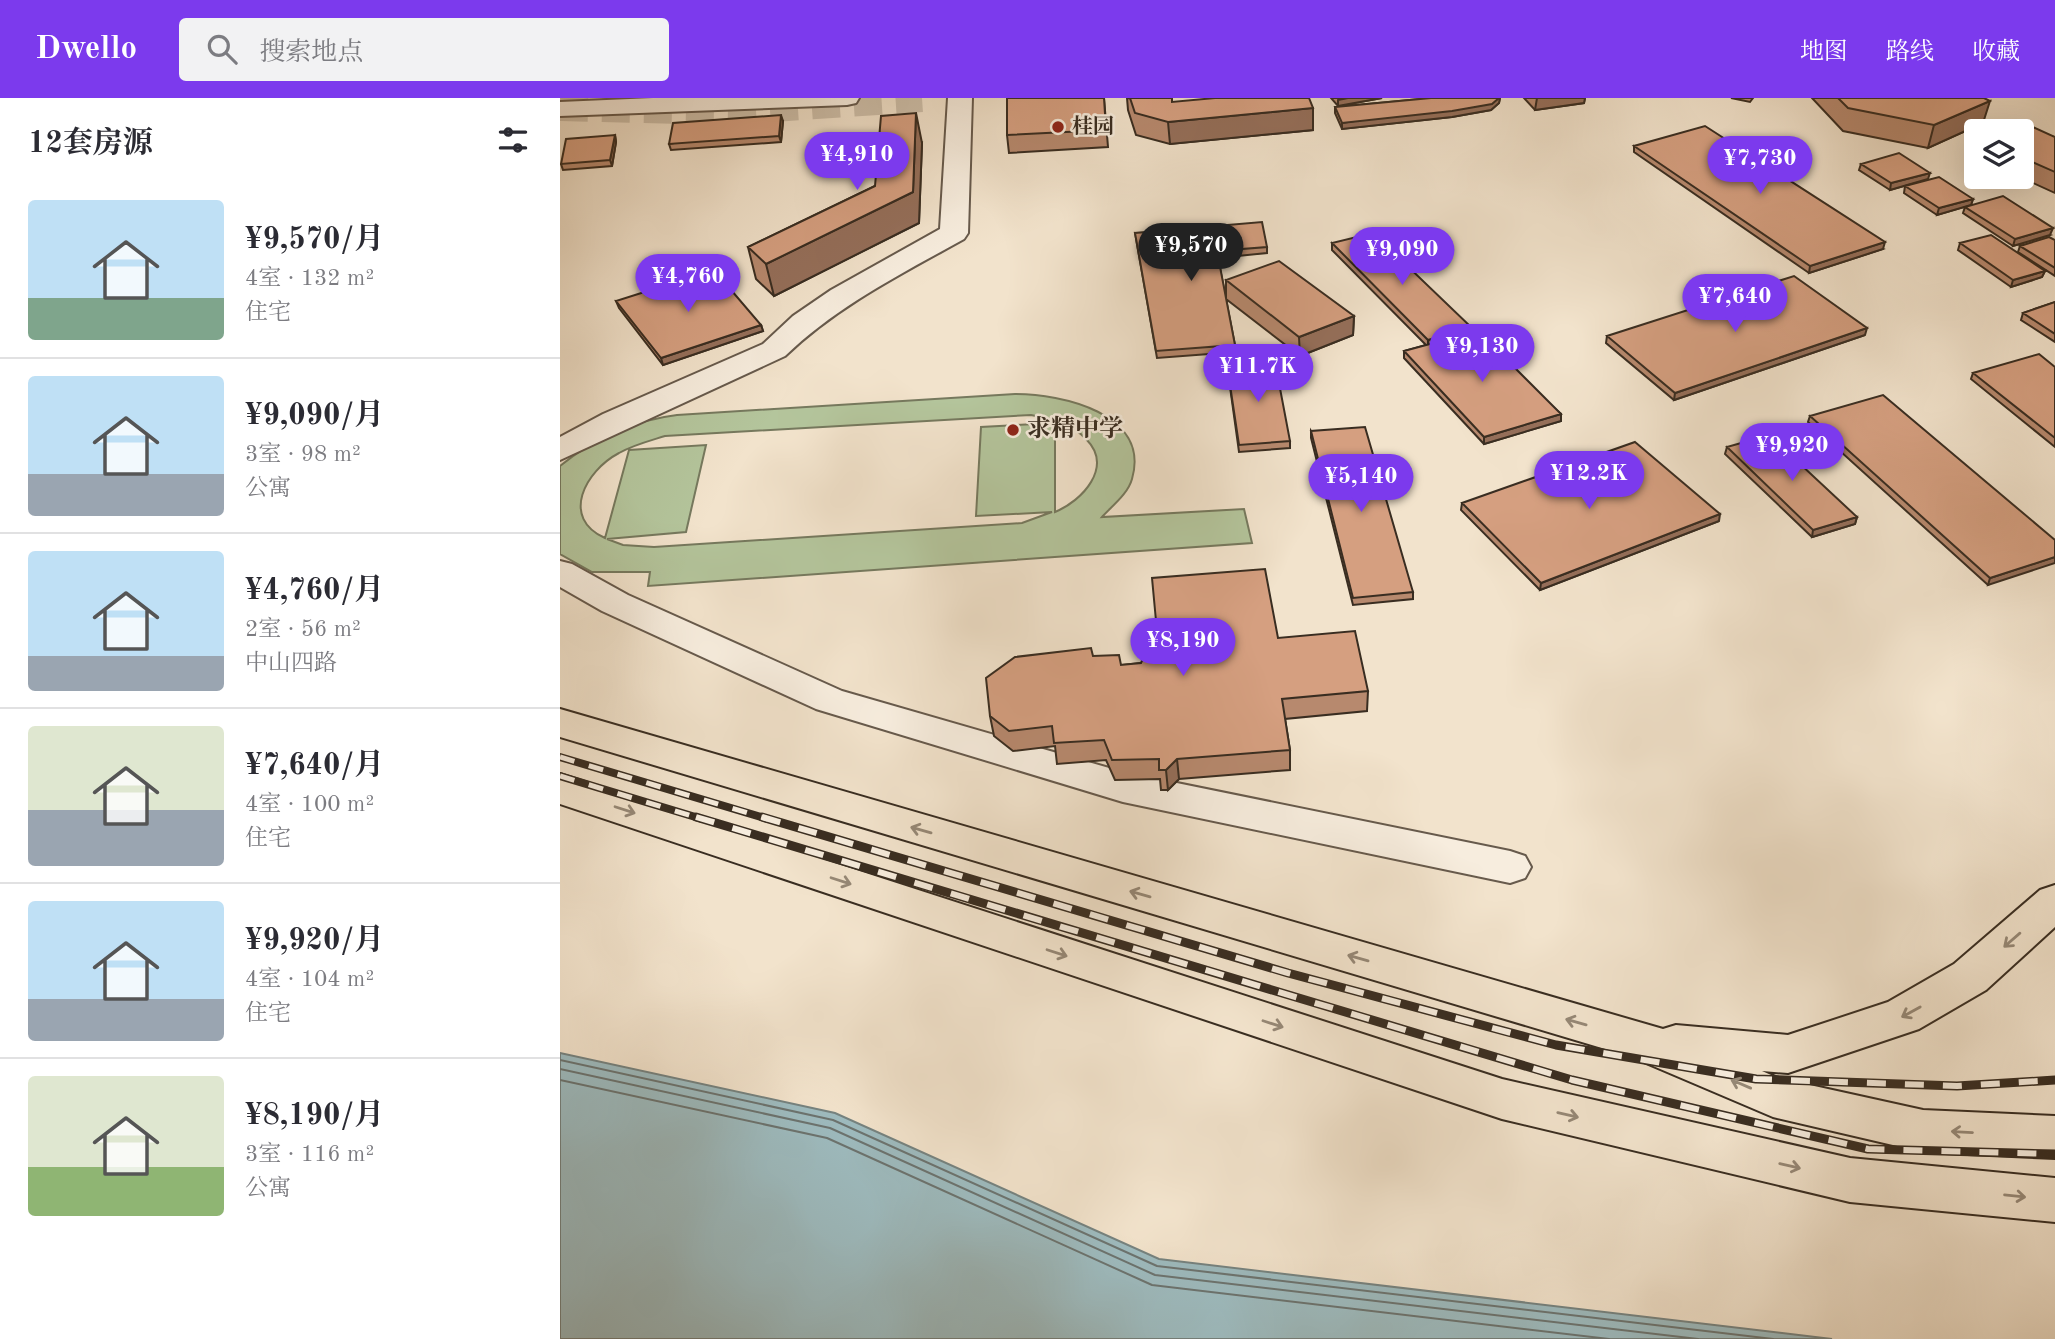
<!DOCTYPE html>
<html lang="zh">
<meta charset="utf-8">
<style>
:root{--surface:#fff;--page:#f2f2f3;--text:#2b2b33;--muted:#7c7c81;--line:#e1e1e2;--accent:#7c3aed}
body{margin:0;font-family:"Old Standard TT","Noto Serif SC",serif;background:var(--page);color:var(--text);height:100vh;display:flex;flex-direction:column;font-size:26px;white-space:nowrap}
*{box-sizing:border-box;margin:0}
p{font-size:23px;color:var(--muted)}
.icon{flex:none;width:38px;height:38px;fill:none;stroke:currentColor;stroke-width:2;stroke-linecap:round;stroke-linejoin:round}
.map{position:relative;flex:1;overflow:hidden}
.sheet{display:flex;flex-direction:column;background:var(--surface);width:560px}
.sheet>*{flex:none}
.controls{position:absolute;left:1404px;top:21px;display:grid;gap:14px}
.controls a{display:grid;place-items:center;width:70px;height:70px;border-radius:7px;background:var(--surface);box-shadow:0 7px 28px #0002;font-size:35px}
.price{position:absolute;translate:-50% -60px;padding:0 16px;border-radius:24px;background:var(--accent);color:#fff;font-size:23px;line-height:46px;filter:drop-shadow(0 2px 4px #0008)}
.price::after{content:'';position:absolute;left:50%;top:42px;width:21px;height:16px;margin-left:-10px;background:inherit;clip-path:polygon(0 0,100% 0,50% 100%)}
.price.on{background:#222;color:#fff}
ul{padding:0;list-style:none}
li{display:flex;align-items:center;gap:21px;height:175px;padding:0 28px}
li+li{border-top:2px solid var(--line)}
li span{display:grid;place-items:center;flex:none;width:196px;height:140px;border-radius:7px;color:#555}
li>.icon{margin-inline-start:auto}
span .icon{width:84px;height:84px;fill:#fffc;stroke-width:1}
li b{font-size:30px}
h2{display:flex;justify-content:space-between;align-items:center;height:84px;padding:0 28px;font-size:30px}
header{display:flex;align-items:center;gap:42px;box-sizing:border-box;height:98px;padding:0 35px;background:var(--accent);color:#fff}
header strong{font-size:33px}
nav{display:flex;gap:38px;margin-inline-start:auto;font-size:24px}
.search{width:490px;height:63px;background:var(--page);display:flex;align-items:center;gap:18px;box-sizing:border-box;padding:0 24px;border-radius:7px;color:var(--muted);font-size:26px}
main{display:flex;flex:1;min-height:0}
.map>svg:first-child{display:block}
</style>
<header>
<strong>Dwello</strong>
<div class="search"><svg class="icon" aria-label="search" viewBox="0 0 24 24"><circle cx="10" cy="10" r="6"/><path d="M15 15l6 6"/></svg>搜索地点</div>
<nav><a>地图</a><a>路线</a><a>收藏</a></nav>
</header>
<main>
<section class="sheet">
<h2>12套房源<svg class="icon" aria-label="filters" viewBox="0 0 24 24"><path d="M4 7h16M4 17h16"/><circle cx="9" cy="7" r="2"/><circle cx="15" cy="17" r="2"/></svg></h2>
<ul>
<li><span style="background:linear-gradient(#bfe0f5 70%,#7fa58c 0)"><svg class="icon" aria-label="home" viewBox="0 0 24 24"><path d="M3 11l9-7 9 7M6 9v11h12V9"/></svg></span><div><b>¥9,570/月</b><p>4室 · 132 m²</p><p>住宅</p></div></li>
<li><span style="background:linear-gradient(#bfe0f5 70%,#9aa5b1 0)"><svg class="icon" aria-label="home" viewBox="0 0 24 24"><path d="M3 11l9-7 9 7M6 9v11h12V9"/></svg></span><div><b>¥9,090/月</b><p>3室 · 98 m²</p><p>公寓</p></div></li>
<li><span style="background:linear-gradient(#bfe0f5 75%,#9aa5b1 0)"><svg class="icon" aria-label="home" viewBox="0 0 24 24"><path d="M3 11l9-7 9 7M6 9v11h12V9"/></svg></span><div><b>¥4,760/月</b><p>2室 · 56 m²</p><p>中山四路</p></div></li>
<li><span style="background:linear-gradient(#dfe7d0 60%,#9aa5b1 0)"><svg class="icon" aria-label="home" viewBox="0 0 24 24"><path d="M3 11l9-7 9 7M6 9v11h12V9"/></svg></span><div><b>¥7,640/月</b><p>4室 · 100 m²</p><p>住宅</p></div></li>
<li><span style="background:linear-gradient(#bfe0f5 70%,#9aa5b1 0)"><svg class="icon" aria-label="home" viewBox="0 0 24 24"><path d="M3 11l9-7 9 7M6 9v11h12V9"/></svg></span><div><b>¥9,920/月</b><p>4室 · 104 m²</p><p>住宅</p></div></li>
<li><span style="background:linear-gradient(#dfe7d0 65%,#8fb573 0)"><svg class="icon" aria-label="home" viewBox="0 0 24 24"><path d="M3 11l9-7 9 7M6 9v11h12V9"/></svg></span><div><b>¥8,190/月</b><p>3室 · 116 m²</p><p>公寓</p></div></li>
</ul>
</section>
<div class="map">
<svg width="1495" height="1241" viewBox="0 0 1495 1241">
<rect width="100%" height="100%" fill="#f2e3cc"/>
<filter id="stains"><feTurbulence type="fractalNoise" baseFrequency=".00286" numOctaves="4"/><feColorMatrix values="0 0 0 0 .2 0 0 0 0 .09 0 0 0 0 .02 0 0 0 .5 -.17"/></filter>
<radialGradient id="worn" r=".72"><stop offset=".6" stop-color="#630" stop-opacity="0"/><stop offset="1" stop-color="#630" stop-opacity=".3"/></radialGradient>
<path fill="#b4c59c" stroke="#76795e" stroke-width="2" fill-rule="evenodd" d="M455 296C501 296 591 315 572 381 568 396 552 408 542 419L684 411 692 445 88 488 90 474H32L0 456V368C33 341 74 322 117 317ZM471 317C492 321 511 325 526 341 554 369 522 403 495 414V325L421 329 416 418 492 414 462 425 94 449 63 447 47 441 126 434 146 347 69 352 45 440C0 420 25 373 59 355 73 347 89 343 105 338Z"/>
<path fill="#9ebcc0" stroke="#768380" stroke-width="2" d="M0 955 275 1015 599 1161 1272 1241H0Z"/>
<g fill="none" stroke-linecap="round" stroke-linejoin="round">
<path stroke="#6c7470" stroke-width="2" d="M0 962 273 1022 597 1168 1213 1241
M0 971 270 1030 595 1177 1138 1241
M0 982 267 1040 592 1187 1049 1241"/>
<path stroke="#cdbfaa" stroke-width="28" stroke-dasharray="28 14" stroke-linecap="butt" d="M0 9 168 13 362 0"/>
<defs>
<path id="minor" d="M93 0H299L296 5 287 7 0 18V4Z
M388 0H412L408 135 404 141C341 176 277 208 225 258L0 362V339L43 316 203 246 233 218 271 192 380 131Z
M0 463 12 466 68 497 282 593 563 674 950 753 965 758 971 769 965 780 950 785 563 704 256 611 42 513 0 489Z"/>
<path id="major" d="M0 611 1103 931 1116 927 1228 937 1328 904 1394 866 1480 792 1495 787V829L1426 892 1359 931 1228 975 1202 973 1218 980 1363 1012 1495 1018V1060L1363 1054 1213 1019 1072 959 0 639Z
M0 676 942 981 1290 1060 1495 1080V1124L1290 1104 942 1021 0 706Z"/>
</defs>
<use href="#minor" stroke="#675a4c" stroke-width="4"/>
<use href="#major" stroke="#392d21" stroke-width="4"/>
<use href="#minor" fill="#f7edde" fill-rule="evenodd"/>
<use href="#major" fill="#f2e3cc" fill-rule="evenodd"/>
<defs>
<path id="rail-far1" d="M0 659 208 721
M0 678 142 721"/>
<path id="rail" d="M136 719 1012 982 1308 1051 1495 1056
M202 719 728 875 996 947 1196 981 1397 988 1495 982"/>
</defs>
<use href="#rail-far1" stroke="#392d21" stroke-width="8"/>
<use href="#rail" stroke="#392d21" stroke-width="9"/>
<use href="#rail-far1" stroke="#f7edde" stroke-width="5" stroke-dasharray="15" stroke-linecap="butt"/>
<use href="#rail" stroke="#f7edde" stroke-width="6" stroke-dasharray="19" stroke-linecap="butt"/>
</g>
<path fill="#b7896e" stroke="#392d21" stroke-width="2" d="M544 0 548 49 449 55 447 37Z
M567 0 612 4 753 10V32L610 46 576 37 568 12Z
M771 0H822L778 8Z
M871 0H940L939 5 931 12 892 19 782 31 775 15V9Z
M964 0H1025L1024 5 975 12Z
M1171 0H1193L1190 4Z
M1252 0H1424L1423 25 1368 50 1283 33Z
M223 23 221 44 111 52 109 46Z
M1461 33 1495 39V95L1460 79H1461Z
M55 37 56 44 52 68 3 72 1 66Z
M362 45 359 125 214 198 196 181 188 149 315 88Z
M1416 46V58L1413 56Z
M1074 48 1323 151 1249 175 1074 54Z
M1301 66 1368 81 1330 92 1299 72Z
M1345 88 1413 101 1411 107 1377 117 1344 95Z
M1405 109 1490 137 1453 148 1403 115Z
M575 135 707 149V155L658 160 675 247V254L597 260Z
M1495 142V178L1458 154 1460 148Z
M772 145 911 229V235L1001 316V323L924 346 844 260V253L866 247 772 152Z
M1400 145 1485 173 1482 179 1451 189 1398 152Z
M666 182 794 218 793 237 740 258 666 201Z
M56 203 201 227 203 233 103 267 59 210Z
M1495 204V244L1461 222 1463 215Z
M1305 237 1114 302 1046 245 1047 238Z
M667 267 730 343V350L679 354Z
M1495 269V349L1411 281 1413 275Z
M1250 318 1495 442 1428 487 1248 324Z
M751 333 853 494V501L793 507 751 340Z
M1167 349 1297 419 1295 426 1252 439 1165 356Z
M902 405 1159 423 980 492 901 412Z
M718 540 808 593 807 613 725 621 730 652V672L619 681 608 692H601L600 681 555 682 546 662 497 666 495 648 453 653 434 638 430 618 533 558 561 567 581 565 598 555Z"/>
<path fill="#956f5a" stroke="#392d21" stroke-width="2" d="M788 0H822L778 8V2Z
M940 0 939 5 931 12 892 19 782 31V25Z
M977 0H1025L1024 5 975 12Z
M1430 3 1423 25 1368 50 1374 27Z
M753 10V32L610 46 608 24Z
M356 15 362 45 359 125 214 198 206 166 353 94Z
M221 17 223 23 221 44 219 38Z
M55 37 56 44 52 68 50 62Z
M1370 75 1368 81 1330 92 1331 85Z
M1413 101 1411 107 1377 117 1379 110Z
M1493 130 1490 137 1453 148 1455 141Z
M1325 144 1323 151 1249 175 1250 168Z
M1485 173 1482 179 1451 189 1453 182Z
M794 218 793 237 740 258 739 239Z
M201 227 203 233 103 267 101 260Z
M911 229V236L868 248V242Z
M1307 230 1305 237 1114 302 1115 295Z
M1001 316V323L924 346V339Z
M1160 416 1159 423 980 492 981 485Z
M1297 419 1295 426 1252 439 1253 432Z
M1495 459V465L1428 487 1430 480Z
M617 661 619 681 608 692 606 672Z"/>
<path fill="#d59f80" stroke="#392d21" stroke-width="2" d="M447 0H544L546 32 447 37Z
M570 0H612V4L655 0H749L753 10 608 24 575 15Z
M871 0H939L932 6 892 13 782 25 775 9Z
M1278 0H1424L1430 3 1374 27 1288 10Z
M356 15 353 94 206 166 188 149 315 88 321 18Z
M221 17 219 38 109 46 113 25Z
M1457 22 1495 39V74L1461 59V33H1430Z
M1145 28 1325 144 1250 168 1074 48Z
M55 37 50 62 1 66 6 41Z
M1339 55 1370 75 1331 85 1301 66Z
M1379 79 1413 101 1379 110 1345 88Z
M1443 98 1493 130 1455 141 1405 109Z
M702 124 707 149 657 153 675 247 596 253 575 135Z
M813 135 911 229 868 242 772 145Z
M1431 137 1485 173 1453 182 1400 145Z
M1489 139 1495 142V170L1460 148Z
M719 163 794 218 739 239 666 182Z
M154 172 201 227 101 260 56 203Z
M1234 178 1307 230 1115 295 1047 238Z
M1495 204V236L1463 215Z
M918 233 1001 316 924 339 844 253Z
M1479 256 1495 269V340L1413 275Z
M715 264 730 343 679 347 667 267Z
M1323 297 1495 442V459L1430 480 1250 318Z
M805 329 853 494 793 500 751 333Z
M1209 337 1297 419 1253 432 1167 349Z
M1075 344 1160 416 981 485 902 405Z
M705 471 718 540 795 533 808 593 722 601 730 652 617 661 606 672H599V661L552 662 544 642 494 645 492 628 449 633 430 618 426 580 455 559 531 550 533 558 559 557 561 567 581 565 585 556 599 555 592 480Z"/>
<defs><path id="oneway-shaft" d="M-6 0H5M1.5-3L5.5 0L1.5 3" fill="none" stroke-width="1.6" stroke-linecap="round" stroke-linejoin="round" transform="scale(1.75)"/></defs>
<g stroke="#968876">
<use href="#oneway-shaft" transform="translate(65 712) rotate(18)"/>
<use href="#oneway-shaft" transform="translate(361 732) rotate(-164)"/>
<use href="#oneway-shaft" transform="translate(281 783) rotate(18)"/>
<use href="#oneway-shaft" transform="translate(580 796) rotate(-164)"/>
<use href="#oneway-shaft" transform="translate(1452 842) rotate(139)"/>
<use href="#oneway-shaft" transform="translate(497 855) rotate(18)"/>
<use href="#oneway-shaft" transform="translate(798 860) rotate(-164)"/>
<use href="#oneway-shaft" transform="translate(1351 914) rotate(151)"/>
<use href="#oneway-shaft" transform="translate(1016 924) rotate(-164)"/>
<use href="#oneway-shaft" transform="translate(713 926) rotate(18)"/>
<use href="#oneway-shaft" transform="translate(1181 986) rotate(-157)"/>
<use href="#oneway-shaft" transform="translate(1008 1017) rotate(13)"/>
<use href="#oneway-shaft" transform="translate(1402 1034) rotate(-177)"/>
<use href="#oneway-shaft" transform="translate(1230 1068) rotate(13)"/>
<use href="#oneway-shaft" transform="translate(1455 1098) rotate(6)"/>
</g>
<g fill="#8f2418" stroke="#f7edde" stroke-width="2.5">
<circle cx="498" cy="29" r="7"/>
<circle cx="453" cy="332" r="7"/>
</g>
<g text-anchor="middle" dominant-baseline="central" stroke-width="5" stroke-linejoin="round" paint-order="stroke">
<g font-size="21" font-weight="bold" fill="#392d21" stroke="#f7edde" text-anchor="start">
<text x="512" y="29">桂园</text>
</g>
<g font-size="24" font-weight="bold" fill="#392d21" stroke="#f7edde" text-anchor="start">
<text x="467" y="332">求精中学</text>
</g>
</g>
<rect width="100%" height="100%" filter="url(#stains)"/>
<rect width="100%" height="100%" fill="url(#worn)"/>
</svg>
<div class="controls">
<a><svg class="icon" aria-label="layers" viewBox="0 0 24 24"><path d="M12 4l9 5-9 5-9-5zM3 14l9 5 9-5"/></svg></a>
</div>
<b class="price" style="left:297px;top:94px">¥4,910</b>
<b class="price" style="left:1200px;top:98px">¥7,730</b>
<b class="price on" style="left:631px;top:185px">¥9,570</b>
<b class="price" style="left:842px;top:189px">¥9,090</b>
<b class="price" style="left:128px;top:216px">¥4,760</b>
<b class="price" style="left:1175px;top:236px">¥7,640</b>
<b class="price" style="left:922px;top:286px">¥9,130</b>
<b class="price" style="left:698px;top:306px">¥11.7K</b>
<b class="price" style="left:1232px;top:385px">¥9,920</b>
<b class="price" style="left:1029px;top:413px">¥12.2K</b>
<b class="price" style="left:801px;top:416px">¥5,140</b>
<b class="price" style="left:623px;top:580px">¥8,190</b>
</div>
</main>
